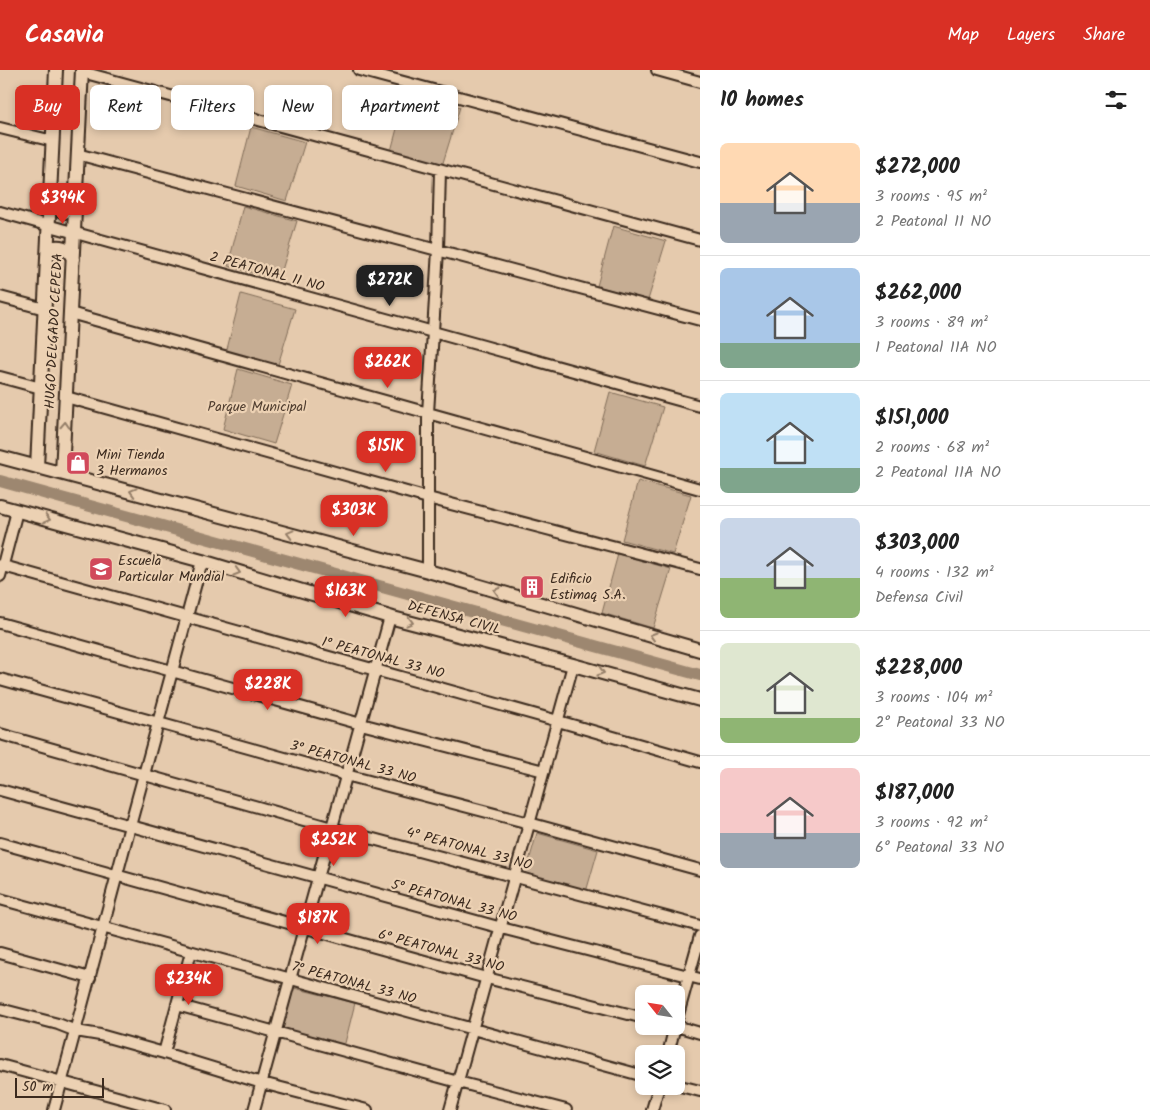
<!DOCTYPE html>
<meta charset="utf-8">
<style>
:root{--surface:#fff;--page:#f2f2f2;--text:#222;--muted:#767676;--line:#e0e0e0;--accent:#d93025}
body{margin:0;font-family:Kalam,sans-serif;background:var(--page);color:var(--text);height:100vh;display:flex;flex-direction:column;font-size:19px;white-space:nowrap}
*{box-sizing:border-box;margin:0}
p{font-size:16px;color:var(--muted)}
.icon{flex:none;width:28px;height:28px;fill:none;stroke:currentColor;stroke-width:2;stroke-linecap:round;stroke-linejoin:round}
.map{position:relative;flex:1;overflow:hidden}
.side{display:flex;flex-direction:column;background:var(--surface);width:450px}
.side>*{flex:none}
.guide{position:absolute;left:15px;top:15px;width:475px;height:45px;display:flex;gap:10px}
.needle{width:32px;rotate:300deg}
.fabs{position:absolute;left:635px;top:915px;display:grid;gap:10px}
.fabs a{display:grid;place-items:center;width:50px;height:50px;border-radius:8px;background:var(--surface);box-shadow:0 2px 8px #0003;font-size:25px}
.scale{position:absolute;left:15px;bottom:12px;width:89px;box-sizing:border-box;padding-left:5px;border:2px solid #3b2a1e;border-top:0;font-size:14px;line-height:18px;white-space:nowrap;color:#3b2a1e;-webkit-text-stroke:4px #ecd1b3;paint-order:stroke}
.price{position:absolute;translate:-50% -42px;padding:0 11px;border-radius:10px;background:var(--accent);color:#fff;font-size:16px;line-height:32px;filter:drop-shadow(0 1px 2px #0008)}
.price::after{content:'';position:absolute;left:50%;top:30px;width:15px;height:11px;margin-left:-8px;background:inherit;clip-path:polygon(0 0,100% 0,50% 100%)}
.price.selected{background:#222;color:#fff}
ul{padding:0;list-style:none}
li{display:flex;align-items:center;gap:15px;height:125px;padding:0 20px}
li+li{border-top:1px solid var(--line)}
li span{display:grid;place-items:center;flex:none;width:140px;height:100px;border-radius:8px;color:#555}
li>.icon{margin-inline-start:auto}
span .icon{width:60px;height:60px;fill:#fffc;stroke-width:1}
li b{font-size:21px}
h2{display:flex;justify-content:space-between;align-items:center;height:60px;padding:0 20px;font-size:21px}
.chip{padding:0 18px;border-radius:8px;background:var(--surface);box-shadow:0 2px 8px #0003;font-size:18px;line-height:45px}
.chip.selected{background:var(--accent);color:#fff}
header{display:flex;align-items:center;gap:30px;box-sizing:border-box;height:70px;padding:0 25px;background:var(--accent);color:#fff}
header strong{font-size:24px}
nav{display:flex;gap:28px;margin-inline-start:auto;font-size:18px}
main{display:flex;flex:1;min-height:0}
.map>svg:first-child{display:block}
</style>
<header>
<strong>Casavia</strong>
<nav><a>Map</a><a>Layers</a><a>Share</a></nav>
</header>
<main>
<div class="map">
<svg width="700" height="1040" viewBox="0 0 700 1040">
<rect width="100%" height="100%" fill="#e5caad"/>
<filter id="ink" filterUnits="userSpaceOnUse"><feTurbulence type="fractalNoise" baseFrequency=".02" numOctaves="2"/><feDisplacementMap in="SourceGraphic" scale="10" xChannelSelector="R" yChannelSelector="G"/><feConvolveMatrix kernelMatrix="1 2 1 2 8 2 1 2 1" color-interpolation-filters="sRGB"/></filter>
<g filter="url(#ink)">
<path fill="#c6ad93" stroke="#806c58" d="M407 21 460 37 442 96 391 81Z
M251 57 305 72 287 131 236 116Z
M243 136 297 151 279 210 228 196Z
M613 156 666 171 648 230 597 216Z
M241 224 295 239 277 298 226 283Z
M238 299 292 315 274 374 223 359Z
M610 322 663 337 645 396 594 381Z
M638 411 691 425 673 484 622 470Z
M618 484 671 499 653 558 602 543Z
M537 763 598 780 586 822 525 805Z
M294 918 355 933 344 977 282 961Z"/>
<g fill="none" stroke-linecap="round" stroke-linejoin="round">
<path stroke="#9d8770" stroke-width="12" d="M0 411 700 605"/>
<defs>
<path id="minor" d="M359 0 700 92
M657 0 700 12
M82 2 700 170
M0 58 53 71
M77 84 700 250
M0 142 700 336
M0 227 45 239
M70 243 700 419
M0 307 41 318
M66 327 428 428 700 499
M0 495 558 651 700 692
M428 501V343L438 180 440 100
M0 506 17 441
M0 553 361 654 544 701
M0 609 346 705 529 753 700 800
M0 664 332 758 700 856
M0 720 509 860 700 909
M0 773 479 906 644 948
M0 829 644 1006
M0 883 90 908
M177 935 458 1012 566 1040
M0 939 58 954 76 961 100 965 164 983 262 1013 367 1040
M676 952 700 866
M676 956 700 963
M164 983 191 882
M668 984 675 956
M0 995 165 1040
M676 1015 700 1021
M54 1040 130 756 202 491
M254 1040 390 547
M450 1040 573 595
M652 1040 659 1016"/>
<path id="tertiary" d="M50 131 53 136 64 142 71 137 75 131
M47 186 55 177C65 176 69 180 73 189
M0 387 428 501 700 580
M37 397 56 0
M62 403 82 0
M0 436 202 491 393 548 573 595 700 630"/>
</defs>
<use href="#minor" stroke="#3b2a1e" stroke-width="14"/>
<use href="#tertiary" stroke="#3b2a1e" stroke-width="16"/>
<use href="#minor" stroke="#ecd1b3" stroke-width="10"/>
<use href="#tertiary" stroke="#ecd1b3" stroke-width="12"/>
</g>
<defs><path id="oneway-chevron" d="M-2-3.5L2.5 0L-2 3.5" fill="none" stroke-width="1.6" stroke-linecap="round" stroke-linejoin="round" transform="scale(1.25)"/></defs>
<g stroke="#947e68">
<use href="#oneway-chevron" transform="translate(65 355) rotate(-87)"/>
<use href="#oneway-chevron" transform="translate(133 422) rotate(-165)"/>
<use href="#oneway-chevron" transform="translate(47 449) rotate(15)"/>
<use href="#oneway-chevron" transform="translate(290 464) rotate(-165)"/>
<use href="#oneway-chevron" transform="translate(237 502) rotate(16)"/>
<use href="#oneway-chevron" transform="translate(497 521) rotate(-164)"/>
<use href="#oneway-chevron" transform="translate(410 552) rotate(15)"/>
<use href="#oneway-chevron" transform="translate(653 566) rotate(-164)"/>
<use href="#oneway-chevron" transform="translate(601 602) rotate(16)"/>
</g>
</g>
<defs>
<symbol id="shop-square" viewBox="-11 -11 22 22"><rect x="-9" y="-9" width="18" height="18" rx="4" fill="#d1495b" stroke="#ecd1b3"/><path d="M-5-2.5h2.3a2.7 3.5 0 0 1 5.4 0H5L5.5 6h-11ZM-1.5-2.5h3a1.5 2.3 0 0 0-3 0Z" fill="#fff"/></symbol>
<symbol id="school-square" viewBox="-11 -11 22 22"><rect x="-9" y="-9" width="18" height="18" rx="4" fill="#d1495b" stroke="#ecd1b3"/><path d="M0-5L7-2L0 1L-7-2ZM-4 1L0 2.5L4 1V4Q0 6-4 4Z" fill="#fff"/></symbol>
<symbol id="building-square" viewBox="-11 -11 22 22"><rect x="-9" y="-9" width="18" height="18" rx="4" fill="#d1495b" stroke="#ecd1b3"/><path d="M-4-6H4V6H1V3H-1V6H-4ZM-2.5-4.3h1.7v1.8h-1.7ZM.8-4.3h1.7v1.8H.8ZM-2.5-1h1.7V.8h-1.7ZM.8-1h1.7V.8H.8Z" fill="#fff"/></symbol>
</defs>
<g fill-rule="evenodd">
<use href="#shop-square" x="64" y="379" width="28" height="28"/>
<use href="#school-square" x="87" y="485" width="28" height="28"/>
<use href="#building-square" x="518" y="503" width="28" height="28"/>
</g>
<g text-anchor="middle" dominant-baseline="central" stroke-width="4.5" stroke-linejoin="round" paint-order="stroke">
<g font-size="14" fill="#3b2a1e" stroke="#ecd1b3">
<text transform="translate(267 202) rotate(15)">2 PEATONAL 11 NO</text>
<text transform="translate(54 261) rotate(-87)">HUGO DELGADO CEPEDA</text>
<text transform="translate(454 548) rotate(15)">DEFENSA CIVIL</text>
<text transform="translate(383 588) rotate(15)">1° PEATONAL 33 NO</text>
<text transform="translate(353 692) rotate(15)">3° PEATONAL 33 NO</text>
<text transform="translate(469 779) rotate(15)">4° PEATONAL 33 NO</text>
<text transform="translate(454 831) rotate(15)">5° PEATONAL 33 NO</text>
<text transform="translate(441 881) rotate(15)">6° PEATONAL 33 NO</text>
<text transform="translate(354 913) rotate(15)">7° PEATONAL 33 NO</text>
</g>
<g font-size="14" fill="#503e30" stroke="#ecd1b3">
<text x="257" y="337">Parque Municipal</text>
</g>
<g font-size="14" fill="#3b2a1e" stroke="#ecd1b3" text-anchor="start">
<text x="96" y="385">Mini Tienda<tspan x="96" dy="16">3 Hermanos</tspan></text>
<text x="118" y="491">Escuela<tspan x="118" dy="16">Particular Mundial</tspan></text>
<text x="550" y="509">Edificio<tspan x="550" dy="16">Estimaq S.A.</tspan></text>
</g>
</g>
</svg>
<div class="fabs">
<a><svg class="needle" viewBox="-14 -14 28 28"><path d="M0-13l5 13h-10z" fill="#e53935"/><path d="M0 13l5-13h-10z" fill="#767676"/></svg></a>
<a><svg class="icon" aria-label="layers" viewBox="0 0 24 24"><path d="M12 4l9 5-9 5-9-5zM3 14l9 5 9-5"/></svg></a>
</div>
<div class="scale">50 m</div>
<b class="price" style="left:63px;top:155px">$394K</b>
<b class="price selected" style="left:390px;top:237px">$272K</b>
<b class="price" style="left:388px;top:319px">$262K</b>
<b class="price" style="left:386px;top:403px">$151K</b>
<b class="price" style="left:354px;top:467px">$303K</b>
<b class="price" style="left:346px;top:548px">$163K</b>
<b class="price" style="left:268px;top:641px">$228K</b>
<b class="price" style="left:334px;top:797px">$252K</b>
<b class="price" style="left:318px;top:875px">$187K</b>
<b class="price" style="left:189px;top:936px">$234K</b>
<div class="guide">
<a class="chip selected">Buy</a>
<a class="chip">Rent</a>
<a class="chip">Filters</a>
<a class="chip">New</a>
<a class="chip">Apartment</a>
</div>
</div>
<section class="side">
<h2>10 homes<svg class="icon" aria-label="filters" viewBox="0 0 24 24"><path d="M4 7h16M4 17h16"/><circle cx="9" cy="7" r="2"/><circle cx="15" cy="17" r="2"/></svg></h2>
<ul>
<li><span style="background:linear-gradient(#ffd9b3 60%,#9aa5b1 0)"><svg class="icon" aria-label="home" viewBox="0 0 24 24"><path d="M3 11l9-7 9 7M6 9v11h12V9"/></svg></span><div><b>$272,000</b><p>3 rooms · 95 m²</p><p>2 Peatonal 11 NO</p></div></li>
<li><span style="background:linear-gradient(#a9c7e8 75%,#7fa58c 0)"><svg class="icon" aria-label="home" viewBox="0 0 24 24"><path d="M3 11l9-7 9 7M6 9v11h12V9"/></svg></span><div><b>$262,000</b><p>3 rooms · 89 m²</p><p>1 Peatonal 11A NO</p></div></li>
<li><span style="background:linear-gradient(#bfe0f5 75%,#7fa58c 0)"><svg class="icon" aria-label="home" viewBox="0 0 24 24"><path d="M3 11l9-7 9 7M6 9v11h12V9"/></svg></span><div><b>$151,000</b><p>2 rooms · 68 m²</p><p>2 Peatonal 11A NO</p></div></li>
<li><span style="background:linear-gradient(#c9d6e8 60%,#8fb573 0)"><svg class="icon" aria-label="home" viewBox="0 0 24 24"><path d="M3 11l9-7 9 7M6 9v11h12V9"/></svg></span><div><b>$303,000</b><p>4 rooms · 132 m²</p><p>Defensa Civil</p></div></li>
<li><span style="background:linear-gradient(#dfe7d0 75%,#8fb573 0)"><svg class="icon" aria-label="home" viewBox="0 0 24 24"><path d="M3 11l9-7 9 7M6 9v11h12V9"/></svg></span><div><b>$228,000</b><p>3 rooms · 104 m²</p><p>2° Peatonal 33 NO</p></div></li>
<li><span style="background:linear-gradient(#f6c9c9 65%,#9aa5b1 0)"><svg class="icon" aria-label="home" viewBox="0 0 24 24"><path d="M3 11l9-7 9 7M6 9v11h12V9"/></svg></span><div><b>$187,000</b><p>3 rooms · 92 m²</p><p>6° Peatonal 33 NO</p></div></li>
</ul>
</section>
</main>
